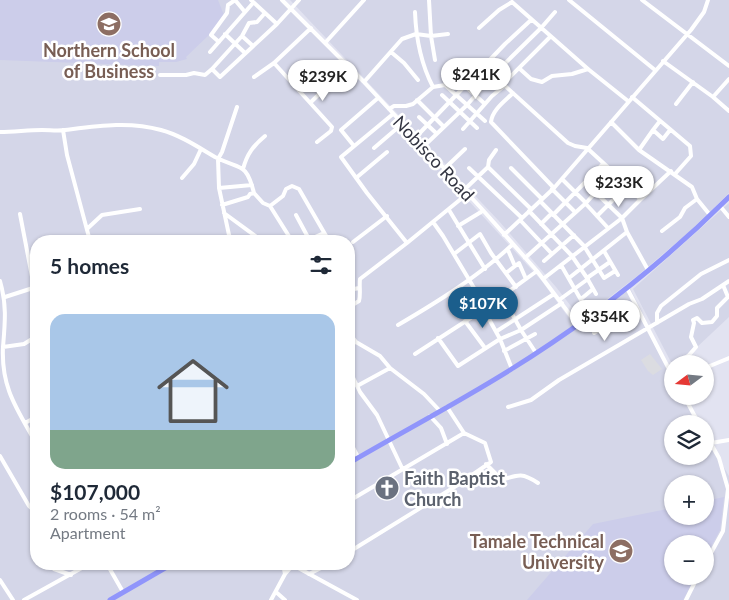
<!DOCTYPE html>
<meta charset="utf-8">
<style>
:root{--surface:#fff;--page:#f2f2f3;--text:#1f2937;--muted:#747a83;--accent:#1b5e8c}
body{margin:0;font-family:Lato,sans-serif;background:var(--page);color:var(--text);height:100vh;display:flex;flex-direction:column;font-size:19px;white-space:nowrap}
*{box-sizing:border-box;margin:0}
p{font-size:16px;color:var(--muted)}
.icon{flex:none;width:28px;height:28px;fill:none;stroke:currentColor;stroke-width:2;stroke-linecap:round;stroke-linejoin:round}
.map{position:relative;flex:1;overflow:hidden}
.sheet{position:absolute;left:30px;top:235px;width:325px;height:335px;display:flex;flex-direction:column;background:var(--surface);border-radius:20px;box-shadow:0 1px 4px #0004}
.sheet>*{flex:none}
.needle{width:32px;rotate:254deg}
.buttons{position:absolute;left:664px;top:355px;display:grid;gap:10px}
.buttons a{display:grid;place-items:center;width:50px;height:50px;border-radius:50%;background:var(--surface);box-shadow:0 1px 4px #0004;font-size:25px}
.price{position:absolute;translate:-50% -42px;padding:0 11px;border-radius:18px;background:#fff;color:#222;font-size:16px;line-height:32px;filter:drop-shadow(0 1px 2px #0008)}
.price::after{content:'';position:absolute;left:50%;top:30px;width:15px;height:11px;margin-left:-8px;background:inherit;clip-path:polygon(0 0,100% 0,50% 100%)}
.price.on{background:var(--accent);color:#fff}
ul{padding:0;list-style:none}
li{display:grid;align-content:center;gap:10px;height:265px;padding:0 20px}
li span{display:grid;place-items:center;height:155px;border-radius:15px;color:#555}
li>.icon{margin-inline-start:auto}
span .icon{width:90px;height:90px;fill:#fffc;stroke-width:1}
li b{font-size:21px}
h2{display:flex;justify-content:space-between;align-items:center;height:60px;padding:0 20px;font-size:21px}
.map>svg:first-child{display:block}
</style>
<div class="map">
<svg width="729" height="600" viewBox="0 0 729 600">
<rect width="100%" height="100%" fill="#e2e3f1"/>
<path fill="#d4d6e8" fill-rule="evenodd" d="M0 0H283L365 81 363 84 470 198 468 200 541 280 577 329 630 288 672 373V396H684L698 424H672V456H705V435L729 476V600H0ZM36 241H349V564H36ZM672 484H705V516H672ZM672 544H705V576H672Z
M290 0H729V193L689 232 636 277 581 319 556 287 498 220Z
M729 203V317L679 364H672L633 289Z"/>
<path fill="#cccdea" d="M0 0H218L224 15 211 33 186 57 187 59 176 62H159V66L0 60Z
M724 497 720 530 705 558V544H672V576H696L683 600H527L593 524 672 508V516H705V501Z"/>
<path fill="#dbdce1" d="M650 354 662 369 653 375 648 371 641 360Z"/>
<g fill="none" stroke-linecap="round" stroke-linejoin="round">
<path stroke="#fff" stroke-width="4" d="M235 0 245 12
M251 0 277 24
M282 0 364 82 481 208 537 271 577 324
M429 0 431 36 435 60
M569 0 655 70
M642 0 729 66
M512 2 588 69 628 101
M415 12C416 39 421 64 433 87
M479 28 499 10 512 2
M225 34 245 53
M242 36 253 46
M219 42 211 35 227 13 228 5 235 0
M325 43 364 0
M210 52 253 3
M391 52 404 63 418 80
M663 61 713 97 729 111
M274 63 332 127 331 131 317 142
M212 69 242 36 249 23 257 22 265 13
M520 69 531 79 542 82 552 76 572 74 588 69
M160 75H186L194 73 205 75 212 69 220 77 277 24 299 0
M493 75 568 143 575 146 587 148 636 193 640 200 622 218 543 279
M254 77 274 63 311 28
M457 79 485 104
M364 82 402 39 416 34 431 36 448 34
M503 84 549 38
M445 85 485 121
M513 93C505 101 492 110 491 122L554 188
M442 95 477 128
M632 97 690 146 691 156 675 174
M713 97 729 79
M417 100 443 126
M311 102 348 66
M676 104 693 82
M389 109 394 106H406L413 104 433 87 445 85 461 73 468 72 478 82H486L541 28 555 12
M393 114 341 157 367 193 407 243 467 194
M419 117 436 133
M660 121 653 130 663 139 670 130
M611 122 639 150 692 187 697 199 710 215
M463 129 492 96 504 86
M63 130 67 155 90 241
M0 132C14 132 28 130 42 130 50 130 58 131 65 130 97 126 129 121 161 130 180 135 198 147 215 157 240 170 246 161 254 193
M415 138 505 44 531 20
M354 146 341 130 378 98
M423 147 467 105 486 83
M374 148 402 124
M639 150 653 130
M488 167 531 209
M469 168 522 218
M511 168 542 199
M243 169C247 154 253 146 265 136
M444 169 465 149
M594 173 604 182
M182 178 194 164 201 149
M356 178 387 152
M562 179 586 203
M219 188 252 185
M552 189 575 212
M464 190 488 167 489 160 496 150
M595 192 622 218 627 232 648 270
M640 200 671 171
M540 201 584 246 604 278 615 271
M585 203 608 228
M222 205 248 197 250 194 254 193 263 203 270 206 283 196 286 189 292 186 299 189 329 241
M270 206 292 241
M720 206 729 217
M449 210 485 269
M529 211 572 256 587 278 596 294
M224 213 262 241
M20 214 34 287
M296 215 310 241
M553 215 603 164
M597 216 627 186
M520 220 552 254
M433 222 443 236 486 308
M541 224 552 213
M458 226 481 212
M88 228 102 215 140 209
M662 231 680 217 685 208 697 199
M504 235 554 188 691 30 704 12 708 0
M233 241 229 235 219 188 218 159 222 152 237 107
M306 241 324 233
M353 242 387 216
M508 250 514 264
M604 251 618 275
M454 254 480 234 491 253 516 287
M525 258 586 203 613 173
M544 261 574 235
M561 265 585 307
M506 273 519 263 526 279
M569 278 627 232
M587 278 610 262
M0 281C7 305 5 323 3 347L24 344 32 339 34 330 36 328
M627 288 672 375
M349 290 359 288
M502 296 521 330 536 353
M5 297 36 287
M581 299 593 289
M559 300 588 279
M349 307 359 301C361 294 359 286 360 279L407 243
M484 310 500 339 512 369
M465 321 485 348
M657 323V313L661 306 701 274 729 260
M398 325C439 301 479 276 513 244
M497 331 554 294
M349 333 356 342 380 356 390 368 424 394 440 411
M594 333 606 325 616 317 637 307
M438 338 458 366 500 339 521 330 562 303
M349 345 356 342
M3 347C1 388 17 409 36 443
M504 351 535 334
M415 354 486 308 537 271
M677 364 689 355 696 347 691 337 694 323 693 320 697 318 702 323 712 322 717 316V308L728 297 723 285
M705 368 729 358
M349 369 360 392 377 415 402 468
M357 386 390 368
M684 396 699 424
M508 407 531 400 559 380 689 304 702 299 729 281
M430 416 441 428 447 444
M25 423 36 417
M705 433 719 458 728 489 723 531 705 564
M349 440 358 457
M711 443 729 440
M0 456 29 506 36 512
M486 464 502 480C519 474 523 473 538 483
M349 501 464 433
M349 552 456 486 491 462 485 443 464 433 447 407
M50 564 54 569 71 575
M107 564 123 592
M283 564 285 574
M291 564 357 600
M309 574 329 564
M0 580 13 600
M276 592 285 600
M24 600 89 564
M271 600 285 574 293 565
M686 600 698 576"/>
<path stroke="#9095fb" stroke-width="5" d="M349 463C402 432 457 403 510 370 589 321 663 263 729 197
M110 600 172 564"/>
</g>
<defs>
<symbol id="school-disc" viewBox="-11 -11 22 22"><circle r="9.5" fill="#8d6e63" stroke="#fff"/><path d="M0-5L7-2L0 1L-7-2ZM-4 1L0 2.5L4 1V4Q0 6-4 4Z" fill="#fff"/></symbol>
<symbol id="church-disc" viewBox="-11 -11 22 22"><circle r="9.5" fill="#6b7280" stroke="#fff"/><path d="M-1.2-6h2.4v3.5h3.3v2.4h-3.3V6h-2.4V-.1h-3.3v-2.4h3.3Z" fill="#fff"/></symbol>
<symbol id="university-disc" viewBox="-11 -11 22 22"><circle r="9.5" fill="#8d6e63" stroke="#fff"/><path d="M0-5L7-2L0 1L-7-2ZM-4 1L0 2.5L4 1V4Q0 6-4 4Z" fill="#fff"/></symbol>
</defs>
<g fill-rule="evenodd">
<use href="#school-disc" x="95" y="10" width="28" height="28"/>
<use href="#church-disc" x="373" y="474" width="28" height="28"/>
<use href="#university-disc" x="607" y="537" width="28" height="28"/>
</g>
<g text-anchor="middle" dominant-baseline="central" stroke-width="5" stroke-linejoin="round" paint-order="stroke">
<g font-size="18" font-weight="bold" fill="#785e54" stroke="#fff">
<text x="109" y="50">Northern School<tspan x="109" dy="21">of Business</tspan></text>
<text x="604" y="541" text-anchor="end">Tamale Technical<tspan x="604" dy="21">University</tspan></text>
</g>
<g font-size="18" fill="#333542" stroke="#fff">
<text transform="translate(434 158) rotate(47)">Nobisco Road</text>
</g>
<g font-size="18" font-weight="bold" fill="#5b616d" stroke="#fff" text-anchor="start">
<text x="404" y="478">Faith Baptist<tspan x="404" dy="21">Church</tspan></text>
</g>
</g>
</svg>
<div class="buttons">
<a><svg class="needle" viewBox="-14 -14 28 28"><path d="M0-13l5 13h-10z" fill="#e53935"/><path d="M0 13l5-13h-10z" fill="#747a83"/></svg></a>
<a><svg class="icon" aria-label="layers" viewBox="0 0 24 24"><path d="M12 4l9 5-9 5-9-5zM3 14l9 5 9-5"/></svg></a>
<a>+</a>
<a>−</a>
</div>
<b class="price" style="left:476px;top:100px">$241K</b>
<b class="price" style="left:323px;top:102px">$239K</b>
<b class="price" style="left:619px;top:208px">$233K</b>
<b class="price on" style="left:483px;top:329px">$107K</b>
<b class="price" style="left:605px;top:342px">$354K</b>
<section class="sheet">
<h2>5 homes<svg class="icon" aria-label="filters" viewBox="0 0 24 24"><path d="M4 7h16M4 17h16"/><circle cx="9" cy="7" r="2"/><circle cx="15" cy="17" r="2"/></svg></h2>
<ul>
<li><span style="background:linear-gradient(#a9c7e8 75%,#7fa58c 0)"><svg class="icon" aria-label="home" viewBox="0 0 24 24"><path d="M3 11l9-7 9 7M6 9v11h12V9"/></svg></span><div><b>$107,000</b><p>2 rooms · 54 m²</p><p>Apartment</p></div></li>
</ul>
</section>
</div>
